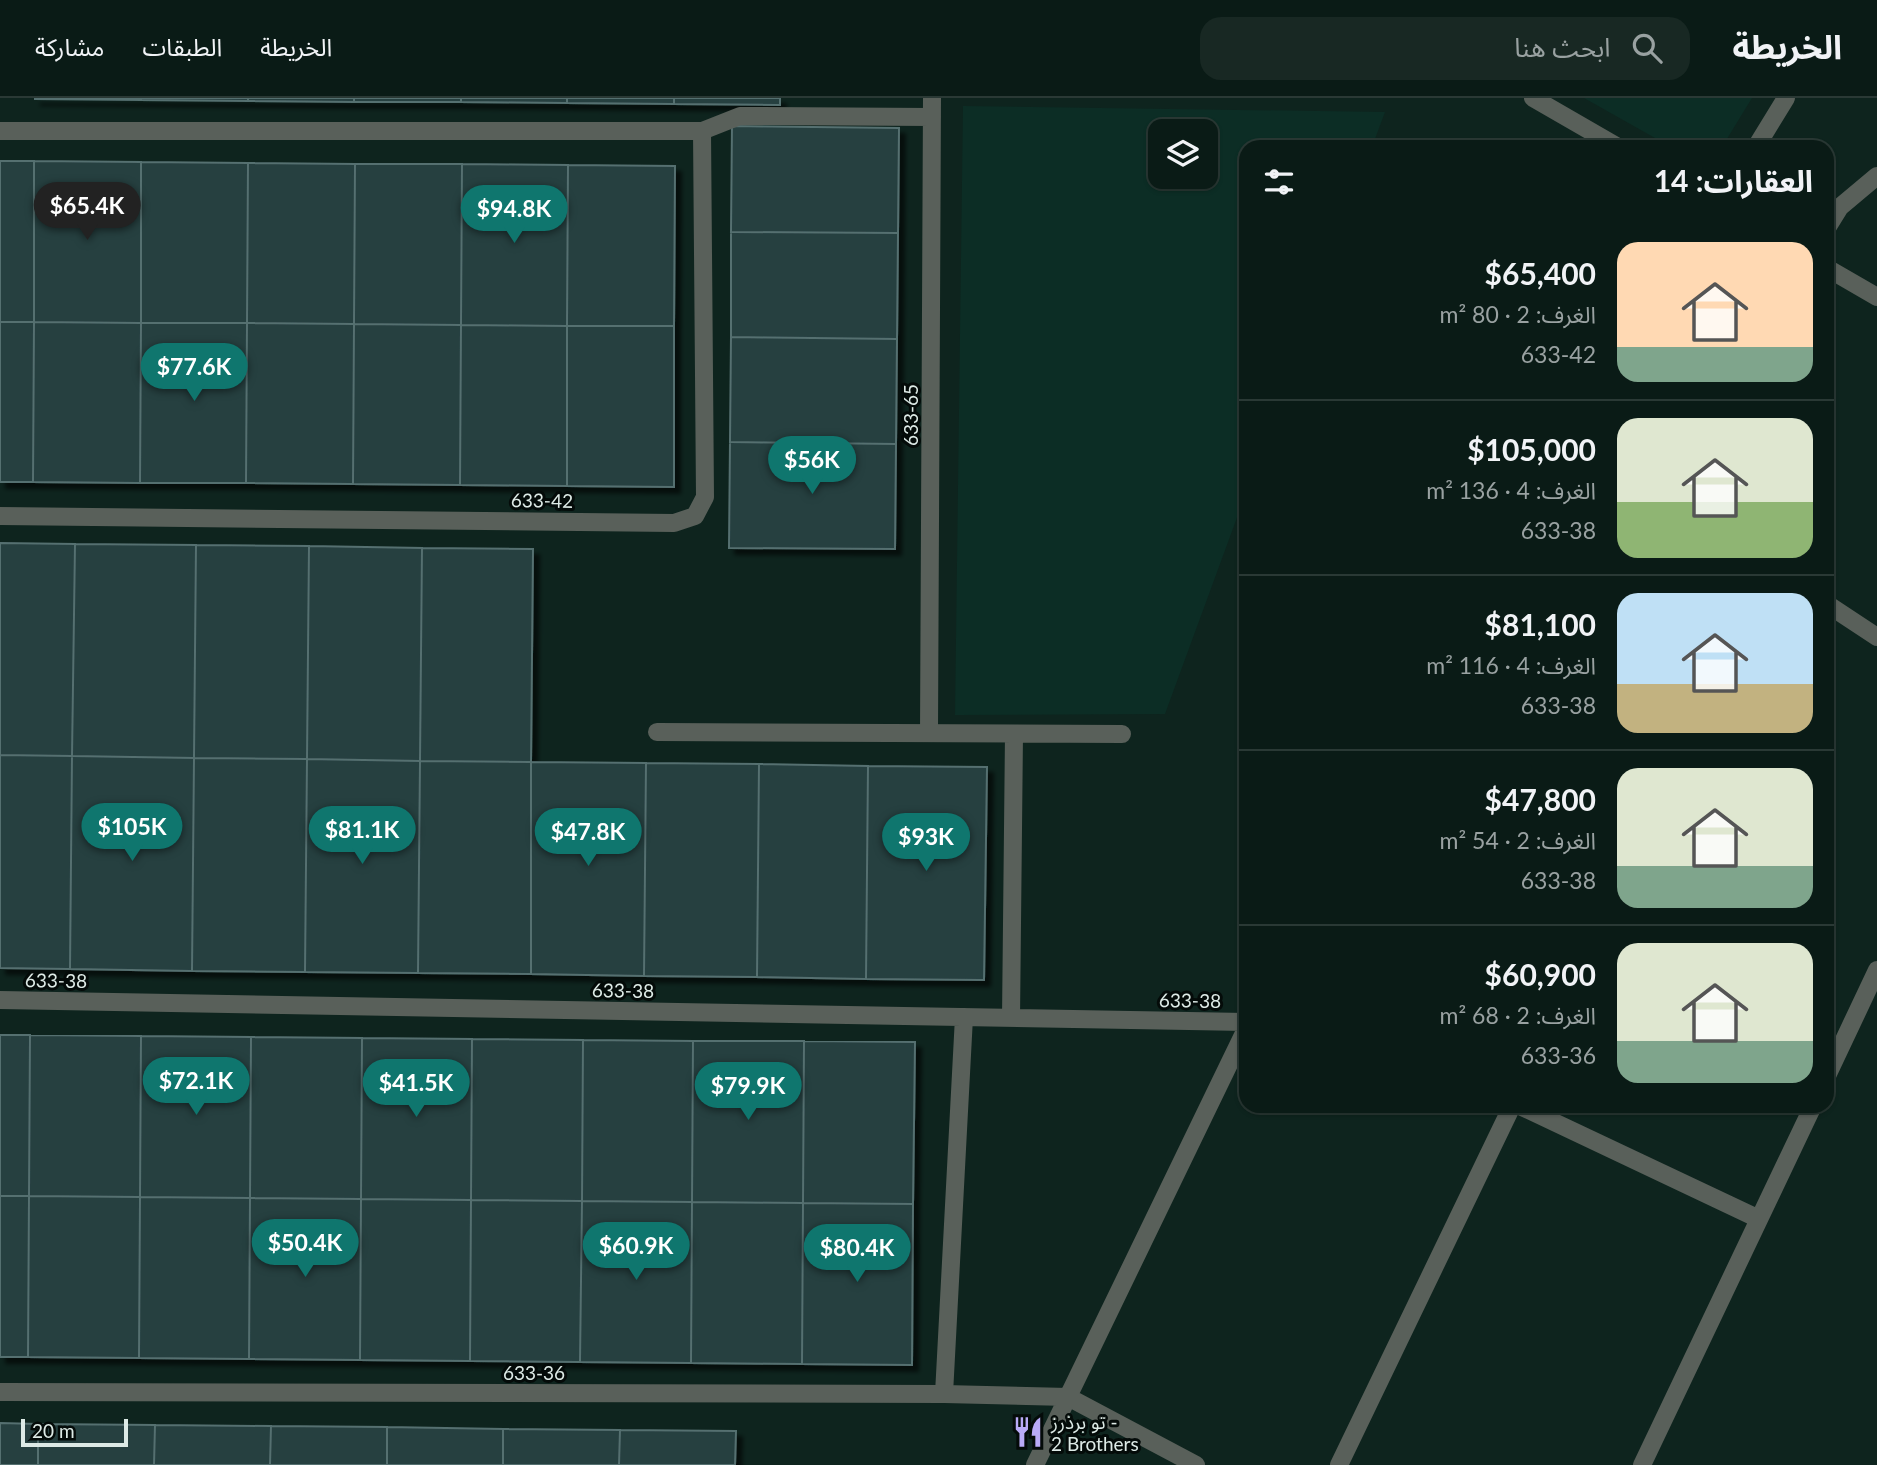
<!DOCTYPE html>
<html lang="ar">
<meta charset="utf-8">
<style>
:root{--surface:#0a1b16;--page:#182823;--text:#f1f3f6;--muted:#99a1a1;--line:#2a3935;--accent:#0f766e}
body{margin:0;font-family:Lato,"Noto Sans Arabic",sans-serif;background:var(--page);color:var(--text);direction:rtl;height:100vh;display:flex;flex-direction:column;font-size:26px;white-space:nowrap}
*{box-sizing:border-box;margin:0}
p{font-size:23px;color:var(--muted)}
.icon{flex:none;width:38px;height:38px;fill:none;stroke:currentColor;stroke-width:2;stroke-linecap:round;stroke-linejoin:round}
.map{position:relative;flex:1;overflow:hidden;direction:ltr}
.details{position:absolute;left:1239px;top:42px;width:595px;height:973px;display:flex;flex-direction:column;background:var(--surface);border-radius:21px;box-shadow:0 2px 5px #0004,0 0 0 2px var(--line);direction:rtl}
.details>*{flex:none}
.buttons{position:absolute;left:1148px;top:21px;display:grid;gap:14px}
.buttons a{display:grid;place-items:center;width:70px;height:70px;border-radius:14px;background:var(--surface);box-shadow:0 2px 5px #0004,0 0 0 2px var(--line);font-size:35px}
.scale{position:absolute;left:21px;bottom:18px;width:107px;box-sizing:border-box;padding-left:7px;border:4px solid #ddeae6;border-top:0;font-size:19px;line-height:24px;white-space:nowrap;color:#ddeae6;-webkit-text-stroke:5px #040b09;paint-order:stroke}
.price{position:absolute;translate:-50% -60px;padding:0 16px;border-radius:24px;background:var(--accent);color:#fff;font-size:23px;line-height:46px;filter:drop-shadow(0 2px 4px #0008)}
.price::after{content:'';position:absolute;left:50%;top:42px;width:21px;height:16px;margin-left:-10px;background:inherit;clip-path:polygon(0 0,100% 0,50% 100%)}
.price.current{background:#222;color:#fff}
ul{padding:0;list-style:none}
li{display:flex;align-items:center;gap:21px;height:175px;padding:0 21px}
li+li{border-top:2px solid var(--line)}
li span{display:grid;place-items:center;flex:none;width:196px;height:140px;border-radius:21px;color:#555}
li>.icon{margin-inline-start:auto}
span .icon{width:84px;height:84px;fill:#fffc;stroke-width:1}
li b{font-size:30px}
h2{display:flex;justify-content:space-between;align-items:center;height:84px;padding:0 21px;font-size:30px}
header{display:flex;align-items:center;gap:42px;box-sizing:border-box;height:98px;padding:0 35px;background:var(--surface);border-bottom:2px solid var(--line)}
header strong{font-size:33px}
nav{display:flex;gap:38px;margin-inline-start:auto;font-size:24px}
.search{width:490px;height:63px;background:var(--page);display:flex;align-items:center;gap:18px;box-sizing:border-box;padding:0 24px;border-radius:21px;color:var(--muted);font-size:26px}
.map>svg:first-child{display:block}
</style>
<header>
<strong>الخريطة</strong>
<div class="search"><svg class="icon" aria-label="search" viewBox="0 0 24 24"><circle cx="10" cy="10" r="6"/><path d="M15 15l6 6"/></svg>ابحث هنا</div>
<nav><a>الخريطة</a><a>الطبقات</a><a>مشاركة</a></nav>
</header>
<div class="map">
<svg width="1877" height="1367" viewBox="0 0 1877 1367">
<defs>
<filter id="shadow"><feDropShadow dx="6" dy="6" stdDeviation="2" flood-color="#0009"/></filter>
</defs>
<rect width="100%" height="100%" fill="#0e241e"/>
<path fill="#0c2d25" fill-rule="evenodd" d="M1584 0H1752L1722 49H1671Z
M963 8 1385 14 1372 49H1246V395L1165 616 955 617ZM1160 33H1206V79H1160Z"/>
<path fill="#263f40" stroke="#556f70" stroke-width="2" filter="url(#shadow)" d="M35 0H141V2L35 1Z
M141 0H248V3L141 2Z
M248 0H354V4L248 3Z
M354 0H461V4H354Z
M461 0H567V5L461 4Z
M567 0H674V6L567 5Z
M674 0H780V7L674 6Z
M732 28 899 30 898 135 731 134Z
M0 63H34V224H0Z
M34 63 141 64V225L34 224Z
M141 64 248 65 247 225H141Z
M248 65 355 66 354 226 247 225Z
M355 66H462L461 227 354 226Z
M462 66 568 67 567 228 461 227Z
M568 67 675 68 674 228H567Z
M731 134 898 135 897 241 731 239Z
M0 224H34L33 384H0Z
M34 224 141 225 140 385 33 384Z
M141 225H247L246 385H140Z
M247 225 354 226 353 386 246 385Z
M354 226 461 227 460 387 353 386Z
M461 227 567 228V388L460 387Z
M567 228H674V389L567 388Z
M731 239 897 241 896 346 730 344Z
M730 344 896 346 895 451 729 450Z
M0 445 75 446 72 658 0 657Z
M75 446 196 447 194 660 72 658Z
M196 447 309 448 307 661 194 660Z
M309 448 422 450 420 663 307 661Z
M422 450 533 451 531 664 420 663Z
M0 657 72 658 70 871 0 870Z
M72 658 194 660 192 873 70 871Z
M194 660 307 661 305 874 192 873Z
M307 661 420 663 418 875 305 874Z
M420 663 531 664V876L418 875Z
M531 664 646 665 644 878 531 876Z
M646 665 759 666 757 879 644 878Z
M759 666 868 668 866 881 757 879Z
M868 668 987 669 984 882 866 881Z
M0 937H30L29 1098H0Z
M30 937 141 938 140 1099 29 1098Z
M141 938 251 939 250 1100 140 1099Z
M251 939 362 940 361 1101 250 1100Z
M362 940 472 941 471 1102 361 1101Z
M472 941 583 942 582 1103 471 1102Z
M583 942 693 943 692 1104 582 1103Z
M693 943H804L803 1105 692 1104Z
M804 943 915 944 913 1106 803 1105Z
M0 1098H29L28 1259H0Z
M29 1098 140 1099 139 1260 28 1259Z
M140 1099 250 1100 249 1261 139 1260Z
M250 1100 361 1101 360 1262 249 1261Z
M361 1101 471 1102 470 1263 360 1262Z
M471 1102 582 1103 580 1264 470 1263Z
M582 1103 692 1104 691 1265 580 1264Z
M692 1104 803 1105 802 1266 691 1265Z
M803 1105 913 1106 912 1267 802 1266Z
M0 1325 38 1326V1367H0Z
M38 1326 155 1327 154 1367H38Z
M155 1327 271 1328 270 1367H154Z
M271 1328 387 1329V1367H270Z
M387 1329 503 1331V1367H387Z
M503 1331 620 1332 619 1367H503Z
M620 1332 736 1333 735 1367H619Z"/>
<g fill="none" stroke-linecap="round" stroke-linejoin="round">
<path stroke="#59605a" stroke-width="18" d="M1533 0 1618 49
M0 33H702L705 399 695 418 674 425 0 418
M702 33 740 18 932 19
M1756 49 1786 0
M1827 130 1840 109 1877 78
M1827 170 1877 199
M1827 506 1877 539
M657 634 1122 636
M929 635 932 0
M0 902 1246 924
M1011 920 1014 636
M1827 978 1877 872
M1520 1008 1759 1121
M0 1294 944 1296 1068 1299 1196 1367
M944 1296 964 919
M1035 1367 1246 931
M1339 1367 1512 1008
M1642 1367 1813 1008"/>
</g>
<defs>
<symbol id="restaurant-bare" viewBox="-9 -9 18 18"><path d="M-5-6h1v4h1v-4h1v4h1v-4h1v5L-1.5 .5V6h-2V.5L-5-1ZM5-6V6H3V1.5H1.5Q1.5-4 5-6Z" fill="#b9abf7" stroke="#040b09" stroke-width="2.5" paint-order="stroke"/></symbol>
</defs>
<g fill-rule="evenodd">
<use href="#restaurant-bare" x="1006" y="1312" width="44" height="44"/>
</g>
<g text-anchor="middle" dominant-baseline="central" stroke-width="6" stroke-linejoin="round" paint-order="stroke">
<g font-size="19" fill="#ddeae6" stroke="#040b09">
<text transform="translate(910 317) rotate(-90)">633-65</text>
<text transform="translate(542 402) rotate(1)">633-42</text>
<text transform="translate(56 882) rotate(1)">633-38</text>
<text transform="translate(623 892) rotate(1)">633-38</text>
<text transform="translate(1190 902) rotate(1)">633-38</text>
<text x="534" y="1274">633-36</text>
</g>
<g font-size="19" fill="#ddeae6" stroke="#040b09" text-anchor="start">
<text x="1051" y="1323">تو برذرز -<tspan x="1051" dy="22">2 Brothers</tspan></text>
</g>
</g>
</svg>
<div class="buttons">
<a><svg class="icon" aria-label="layers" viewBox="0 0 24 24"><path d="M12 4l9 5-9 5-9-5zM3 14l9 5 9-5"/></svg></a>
</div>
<div class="scale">20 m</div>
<b class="price current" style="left:87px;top:144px">$65.4K</b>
<b class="price" style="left:514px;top:147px">$94.8K</b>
<b class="price" style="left:194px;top:305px">$77.6K</b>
<b class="price" style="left:812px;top:398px">$56K</b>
<b class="price" style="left:132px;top:765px">$105K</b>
<b class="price" style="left:362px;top:768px">$81.1K</b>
<b class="price" style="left:588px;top:770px">$47.8K</b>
<b class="price" style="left:926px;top:775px">$93K</b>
<b class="price" style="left:196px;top:1019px">$72.1K</b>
<b class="price" style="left:416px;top:1021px">$41.5K</b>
<b class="price" style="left:748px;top:1024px">$79.9K</b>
<b class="price" style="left:305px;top:1181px">$50.4K</b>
<b class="price" style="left:636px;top:1184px">$60.9K</b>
<b class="price" style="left:857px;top:1186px">$80.4K</b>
<section class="details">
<h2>العقارات: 14<svg class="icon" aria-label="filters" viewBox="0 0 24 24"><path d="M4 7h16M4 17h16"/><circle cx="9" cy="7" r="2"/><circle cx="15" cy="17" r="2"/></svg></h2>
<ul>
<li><span style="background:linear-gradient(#ffd9b3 75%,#7fa58c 0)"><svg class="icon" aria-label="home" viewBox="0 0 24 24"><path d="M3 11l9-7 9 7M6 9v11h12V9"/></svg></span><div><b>$65,400</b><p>الغرف: 2 · 80 m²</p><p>633-42</p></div></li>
<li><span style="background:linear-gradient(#dfe7d0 60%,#8fb573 0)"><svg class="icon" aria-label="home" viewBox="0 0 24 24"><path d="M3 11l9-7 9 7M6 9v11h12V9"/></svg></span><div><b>$105,000</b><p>الغرف: 4 · 136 m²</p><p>633-38</p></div></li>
<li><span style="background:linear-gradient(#bfe0f5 65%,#c2b280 0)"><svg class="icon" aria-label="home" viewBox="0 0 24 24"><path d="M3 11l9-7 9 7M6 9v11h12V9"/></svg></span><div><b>$81,100</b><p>الغرف: 4 · 116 m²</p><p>633-38</p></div></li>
<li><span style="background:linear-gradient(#dfe7d0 70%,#7fa58c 0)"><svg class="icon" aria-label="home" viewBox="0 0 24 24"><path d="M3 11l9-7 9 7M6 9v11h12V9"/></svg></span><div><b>$47,800</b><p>الغرف: 2 · 54 m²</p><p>633-38</p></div></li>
<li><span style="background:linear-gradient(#dfe7d0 70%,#7fa58c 0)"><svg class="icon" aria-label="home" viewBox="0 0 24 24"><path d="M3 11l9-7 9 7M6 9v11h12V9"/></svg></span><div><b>$60,900</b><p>الغرف: 2 · 68 m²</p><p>633-36</p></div></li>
</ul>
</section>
</div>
